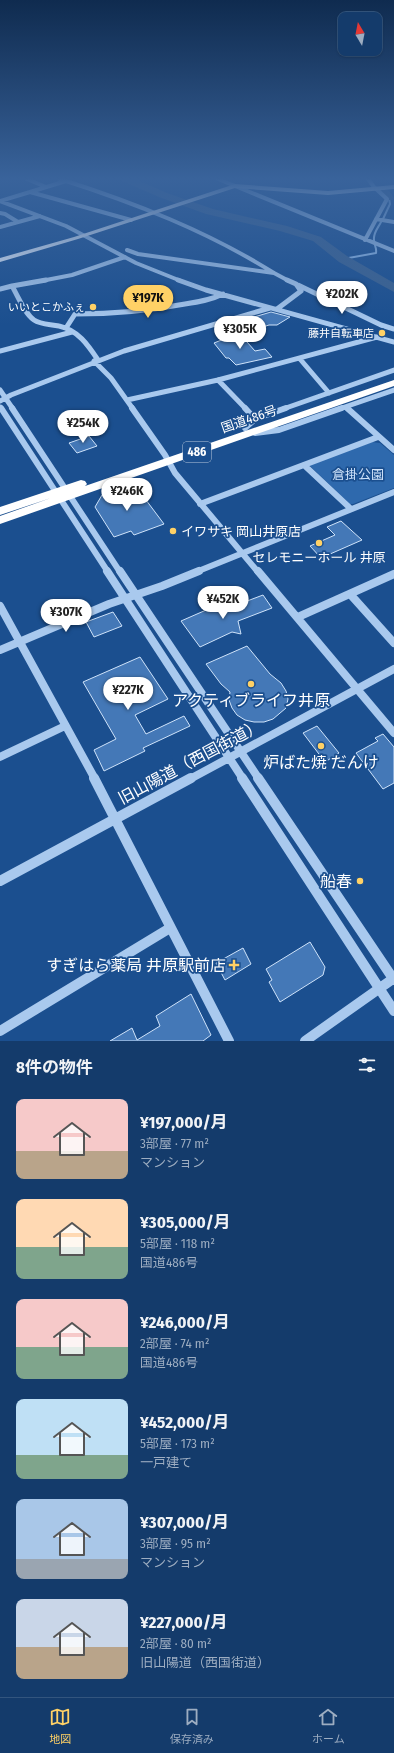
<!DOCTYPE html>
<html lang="ja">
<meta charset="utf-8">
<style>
:root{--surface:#143b6b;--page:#214673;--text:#f1f3f6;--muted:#9dadc1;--line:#33557e;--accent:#ffd166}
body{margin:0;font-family:"Fira Sans Condensed","Noto Sans JP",sans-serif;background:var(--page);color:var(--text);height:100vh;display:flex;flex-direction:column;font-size:15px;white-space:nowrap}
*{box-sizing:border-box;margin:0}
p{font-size:13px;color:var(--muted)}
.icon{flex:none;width:22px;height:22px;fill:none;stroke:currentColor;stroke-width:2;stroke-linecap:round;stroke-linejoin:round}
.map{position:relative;height:1041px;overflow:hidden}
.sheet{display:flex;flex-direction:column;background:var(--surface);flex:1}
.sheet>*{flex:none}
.needle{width:26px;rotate:350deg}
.buttons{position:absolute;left:338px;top:12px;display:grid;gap:8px}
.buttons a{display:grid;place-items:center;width:44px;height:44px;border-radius:8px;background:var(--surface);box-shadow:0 1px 3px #0004,0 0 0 1px var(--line);font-size:20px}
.price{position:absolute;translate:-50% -34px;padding:0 9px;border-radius:14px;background:#fff;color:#222;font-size:13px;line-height:26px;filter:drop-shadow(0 1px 2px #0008)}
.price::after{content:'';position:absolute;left:50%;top:24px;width:12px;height:9px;margin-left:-6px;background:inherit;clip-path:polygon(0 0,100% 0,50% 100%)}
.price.selected{background:var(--accent);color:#111}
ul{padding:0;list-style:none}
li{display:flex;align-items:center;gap:12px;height:100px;padding:0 16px}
li span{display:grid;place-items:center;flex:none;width:112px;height:80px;border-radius:8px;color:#555}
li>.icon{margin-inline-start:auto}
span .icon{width:48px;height:48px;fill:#fffc;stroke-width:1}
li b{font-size:17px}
h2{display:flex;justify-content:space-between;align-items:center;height:48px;padding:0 16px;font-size:17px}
.menu{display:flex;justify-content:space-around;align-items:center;height:56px;border-top:1px solid var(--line);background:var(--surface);font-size:11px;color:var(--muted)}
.menu a{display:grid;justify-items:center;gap:2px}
.menu .selected{color:var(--accent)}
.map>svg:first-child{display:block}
</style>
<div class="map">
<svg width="394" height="1041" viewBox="0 0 394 1041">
<rect width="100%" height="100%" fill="#1b4f8f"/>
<path fill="#2e69ad" d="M372 442 380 443 394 455V488L353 504H350L309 465Z"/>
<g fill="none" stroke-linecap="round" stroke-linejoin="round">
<path stroke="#9cc4f0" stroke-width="2" d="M383 219 390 204 389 198
M343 259 376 253C377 248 374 245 374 240 373 233 378 228 381 222"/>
<path fill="#3c6290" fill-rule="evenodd" d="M121 179H135L167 193 213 209 287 226 321 237 347 256 394 283V292L339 262 313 241 280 231 206 214 159 197 122 181Z
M382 187C387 188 391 193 394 198L393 200H385L377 190Z"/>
</g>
<path fill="#4478b7" stroke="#cfe3fa" d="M271 312 290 317 277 325H269L254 330H243L234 323Z
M239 333 255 351 265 349 272 357 236 365 229 358H226L214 343Z
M89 436 97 446 77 453 69 443Z
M134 484 164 524 134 535 131 531 114 537 95 507 102 495Z
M341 521 362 540 321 558 310 546 335 535 327 527Z
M263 595 272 608 238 621 241 634 232 632 200 647 181 621 213 607 215 600 220 602 226 609Z
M113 612 122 626 94 637 86 622Z
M247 646 270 674 281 683 286 691 288 699 286 708 273 719 264 722H254L245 720 237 715 232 708 229 700 230 692 221 684 206 664Z
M140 657 168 699 135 715 146 734 184 716 190 726 143 748 145 751 104 771 94 750 116 739 83 682Z
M317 726 339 753 325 762 303 733Z
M383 734 394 747V783L383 789 356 753 378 741 375 738Z
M310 942 325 967 323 975 280 1002 269 982 272 980 266 969Z
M243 948 251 964 225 980 216 963Z
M191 994 211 1035 203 1041H110L132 1028 137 1040 160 1026 156 1016Z"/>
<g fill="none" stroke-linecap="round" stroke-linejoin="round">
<path stroke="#a9c9ee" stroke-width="4" d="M27 179 46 187
M60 179C135 203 207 231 274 273
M218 179 394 251
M30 192 66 181
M0 201 66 226 136 263 181 281
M0 201 30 192 131 220
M0 213 5 214 18 222
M376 219 394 222
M0 227 40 216
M365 240 387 199 374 187 368 179
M127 250 138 254 274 273 289 281
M41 281 72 275 125 257"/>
<path stroke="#a9c9ee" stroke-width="5" d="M178 280 206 290 394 342
M298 285 381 325 394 329
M12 286 46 280
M0 289 12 286C18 296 24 313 34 320 41 325 51 324 59 326 78 330 88 345 98 360
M277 309 301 291 296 284 287 280
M66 328 75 314C112 314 148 311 185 304 198 302 211 300 223 294
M0 351 72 332
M300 359 329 393
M94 361 111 378 133 409
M218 380 246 409
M0 390 13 409
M127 400 218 380 377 337
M0 401 11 395 124 351 270 308
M0 407 1 409
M346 407 348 409
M283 409 394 370
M339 409 394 390"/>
<path stroke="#a9c9ee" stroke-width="6" d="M1 408 108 572
M12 408 120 572
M132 408 165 455 175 473 258 572
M245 408 255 419
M347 408 394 450
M245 428 255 419 286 408
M255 433 279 430 342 408
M304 465 351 509
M200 504 378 437
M196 572 394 492"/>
<path stroke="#a9c9ee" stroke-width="8" d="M107 571 243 779
M120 571 259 779
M258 571 394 733
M350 594 394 643
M0 606 95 779
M298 617 394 574
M0 650 109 604 162 586 199 571
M0 757 65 726
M190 779 394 669"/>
<path stroke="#a9c9ee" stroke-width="10" d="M94 778 229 1041
M242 778 394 1011
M258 778 394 980
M0 881 191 778
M0 1031 170 928
M305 1041 394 978"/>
<path fill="#f0f6ff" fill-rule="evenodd" d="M235 184 328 191 394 185V189L328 195 235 188 78 239 0 262V258L74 237Z"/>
<path fill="#fff" fill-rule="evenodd" d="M394 380V386L0 524V516L51 498 0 515V507L81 480 85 481 87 484 85 486Z"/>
</g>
<linearGradient id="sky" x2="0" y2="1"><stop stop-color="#0f2b4f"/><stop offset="0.55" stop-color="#39639b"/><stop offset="1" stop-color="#39639b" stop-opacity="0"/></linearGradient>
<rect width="394" height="325" fill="url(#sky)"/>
<g fill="#ffd166" stroke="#1b4f8f" stroke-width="1.5">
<circle cx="93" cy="307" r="4"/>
<circle cx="382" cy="333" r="4"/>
<circle cx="173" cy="531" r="4"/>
<circle cx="319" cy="543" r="4"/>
<circle cx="251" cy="684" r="4"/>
<circle cx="321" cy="746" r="4"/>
<circle cx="360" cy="881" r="4"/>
<path d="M232 959h4v4h4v4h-4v4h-4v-4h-4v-4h4z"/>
</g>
<g text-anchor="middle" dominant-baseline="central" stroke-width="3.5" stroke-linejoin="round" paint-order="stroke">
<g font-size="11" fill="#fff" stroke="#1b4f8f" text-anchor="end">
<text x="85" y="307">いいとこかふぇ</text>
<text x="374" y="333">藤井自転車店</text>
</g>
<rect fill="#1b4f8f" stroke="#bbcadd" stroke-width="1" x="183" y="442" width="28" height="20" rx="3"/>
<g font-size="12" font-weight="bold" fill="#fff">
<text x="197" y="452">486</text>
</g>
<g font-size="13" fill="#fff" stroke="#1b4f8f">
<text transform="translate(249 419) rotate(-19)">国道486号</text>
</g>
<g font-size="13" fill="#cfe3fa" stroke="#1b4f8f">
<text x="358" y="474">倉掛公園</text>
</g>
<g font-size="13" fill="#fff" stroke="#1b4f8f" text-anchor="start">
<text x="181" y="531">イワサキ 岡山井原店</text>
<text x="319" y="557" text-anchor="middle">セレモニーホール 井原</text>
</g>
<g font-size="16" fill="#fff" stroke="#1b4f8f">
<text x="251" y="700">アクティブライフ井原</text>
<text x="321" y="762">炉ばた焼 だんけ</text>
<text x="352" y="881" text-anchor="end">船春</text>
<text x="226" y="965" text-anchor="end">すぎはら薬局 井原駅前店</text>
</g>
<g font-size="16" fill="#fff" stroke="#1b4f8f">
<text transform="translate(190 762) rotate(-28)">旧山陽道（西国街道）</text>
</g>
</g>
</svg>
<div class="buttons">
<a><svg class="needle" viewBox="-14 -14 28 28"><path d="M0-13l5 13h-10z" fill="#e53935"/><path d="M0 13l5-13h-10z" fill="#9dadc1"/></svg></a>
</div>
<b class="price" style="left:342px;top:315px">¥202K</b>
<b class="price selected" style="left:148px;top:319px">¥197K</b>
<b class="price" style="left:240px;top:350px">¥305K</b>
<b class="price" style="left:83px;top:444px">¥254K</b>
<b class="price" style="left:127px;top:512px">¥246K</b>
<b class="price" style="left:223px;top:620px">¥452K</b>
<b class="price" style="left:66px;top:633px">¥307K</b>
<b class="price" style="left:128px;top:711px">¥227K</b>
</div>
<section class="sheet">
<h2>8件の物件<svg class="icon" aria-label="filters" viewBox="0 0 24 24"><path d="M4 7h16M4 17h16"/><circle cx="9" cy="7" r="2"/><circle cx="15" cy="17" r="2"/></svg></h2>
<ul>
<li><span style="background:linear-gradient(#f6c9c9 65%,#b9a48a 0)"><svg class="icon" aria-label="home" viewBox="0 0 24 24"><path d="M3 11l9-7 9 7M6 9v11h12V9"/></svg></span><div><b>¥197,000/月</b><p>3部屋 · 77 m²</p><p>マンション</p></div></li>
<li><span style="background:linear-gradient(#ffd9b3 60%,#7fa58c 0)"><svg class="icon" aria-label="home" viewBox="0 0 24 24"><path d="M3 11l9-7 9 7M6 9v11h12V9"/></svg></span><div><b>¥305,000/月</b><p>5部屋 · 118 m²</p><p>国道486号</p></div></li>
<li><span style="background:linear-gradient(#f6c9c9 60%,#7fa58c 0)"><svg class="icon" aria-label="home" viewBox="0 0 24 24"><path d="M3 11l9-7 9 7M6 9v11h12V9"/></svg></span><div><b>¥246,000/月</b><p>2部屋 · 74 m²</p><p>国道486号</p></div></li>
<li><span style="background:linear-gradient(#bfe0f5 70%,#7fa58c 0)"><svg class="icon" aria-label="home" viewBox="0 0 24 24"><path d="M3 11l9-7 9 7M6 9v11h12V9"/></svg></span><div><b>¥452,000/月</b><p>5部屋 · 173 m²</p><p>一戸建て</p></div></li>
<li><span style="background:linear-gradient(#a9c7e8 75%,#9aa5b1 0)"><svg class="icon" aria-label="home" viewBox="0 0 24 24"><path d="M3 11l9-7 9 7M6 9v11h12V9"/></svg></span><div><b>¥307,000/月</b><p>3部屋 · 95 m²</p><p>マンション</p></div></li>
<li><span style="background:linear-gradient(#c9d6e8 60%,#b9a48a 0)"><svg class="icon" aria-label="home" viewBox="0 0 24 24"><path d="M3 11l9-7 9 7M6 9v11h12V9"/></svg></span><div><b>¥227,000/月</b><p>2部屋 · 80 m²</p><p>旧山陽道（西国街道）</p></div></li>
</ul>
</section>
<nav class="menu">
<a class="selected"><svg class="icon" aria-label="map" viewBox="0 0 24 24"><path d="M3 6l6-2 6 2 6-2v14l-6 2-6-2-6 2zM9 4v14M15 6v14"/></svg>地図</a>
<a><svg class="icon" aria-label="saved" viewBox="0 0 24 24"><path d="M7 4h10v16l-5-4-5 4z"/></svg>保存済み</a>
<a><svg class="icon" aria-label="home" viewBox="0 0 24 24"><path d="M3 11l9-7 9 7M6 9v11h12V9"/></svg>ホーム</a>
</nav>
